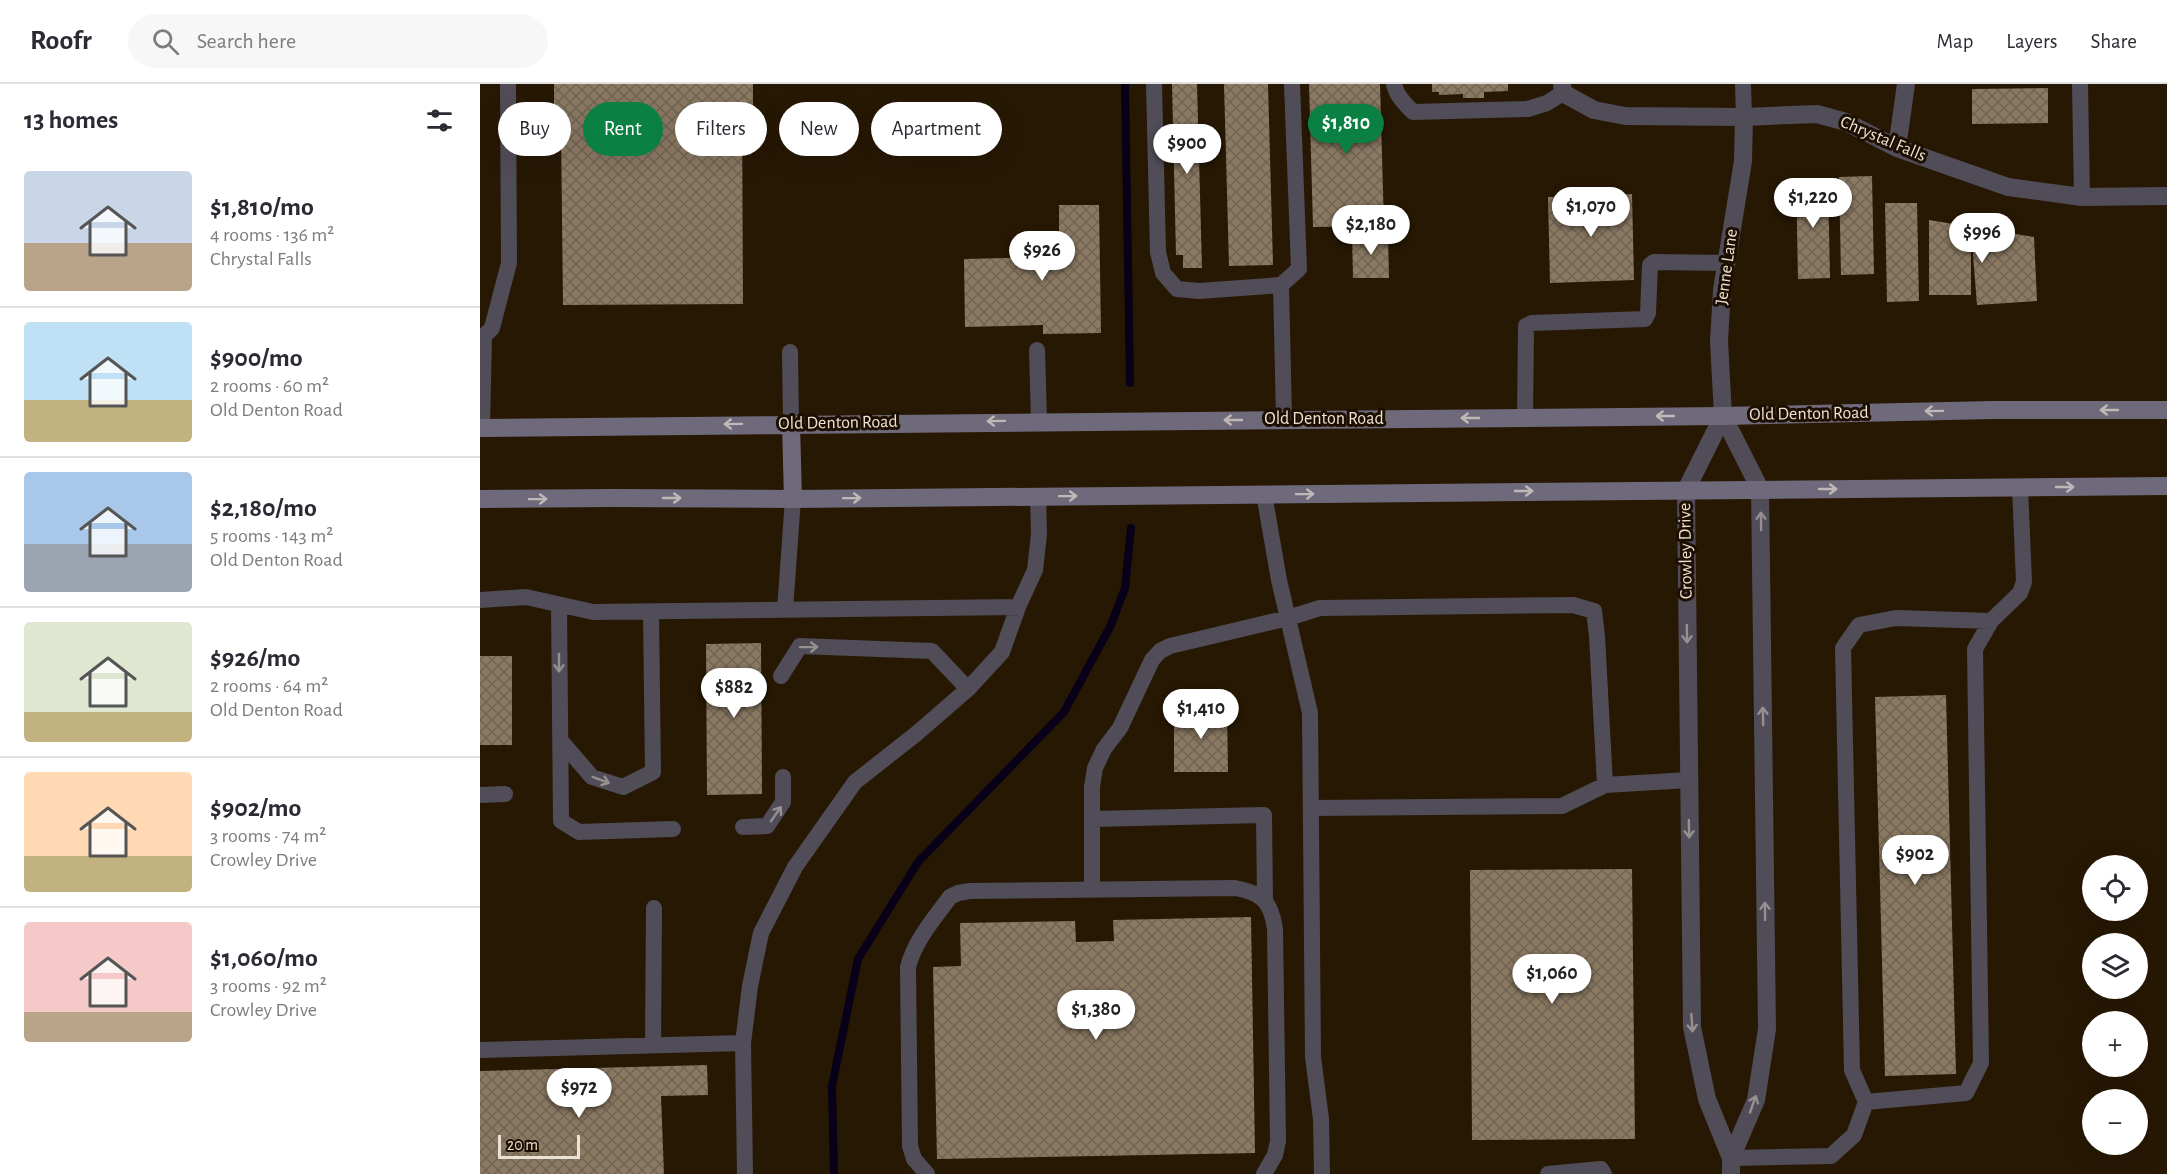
<!DOCTYPE html>
<meta charset="utf-8">
<style>
:root{--surface:#fff;--page:#f7f7f7;--text:#2b2b33;--muted:#7c7c81;--line:#e1e1e2;--accent:#0b8043}
body{margin:0;font-family:"Alegreya Sans",sans-serif;background:var(--page);color:var(--text);height:100vh;display:flex;flex-direction:column;font-size:22px;white-space:nowrap}
*{box-sizing:border-box;margin:0}
p{font-size:20px;color:var(--muted)}
.icon{flex:none;width:33px;height:33px;fill:none;stroke:currentColor;stroke-width:2;stroke-linecap:round;stroke-linejoin:round}
.map{position:relative;flex:1;overflow:hidden}
.sheet{display:flex;flex-direction:column;background:var(--surface);width:480px}
.sheet>*{flex:none}
.guide{position:absolute;left:18px;top:18px;width:570px;height:54px;display:flex;gap:12px}
.tools{position:absolute;left:1602px;top:771px;display:grid;gap:12px}
.tools a{display:grid;place-items:center;width:66px;height:66px;border-radius:50%;background:var(--surface);box-shadow:0 6px 24px #0002;font-size:30px}
.scale{position:absolute;left:18px;bottom:15px;width:82px;box-sizing:border-box;padding-left:6px;border:3px solid #ece1d5;border-top:0;font-size:16px;line-height:21px;white-space:nowrap;color:#ece1d5;-webkit-text-stroke:4px #1d0f00;paint-order:stroke}
.price{position:absolute;translate:-50% -51px;padding:0 14px;border-radius:21px;background:#fff;color:#222;font-size:20px;line-height:39px;filter:drop-shadow(0 2px 3px #0008)}
.price::after{content:'';position:absolute;left:50%;top:36px;width:18px;height:14px;margin-left:-9px;background:inherit;clip-path:polygon(0 0,100% 0,50% 100%)}
.price.selected{background:var(--accent);color:#fff}
ul{padding:0;list-style:none}
li{display:flex;align-items:center;gap:18px;height:150px;padding:0 24px}
li+li{border-top:2px solid var(--line)}
li span{display:grid;place-items:center;flex:none;width:168px;height:120px;border-radius:6px;color:#555}
li>.icon{margin-inline-start:auto}
span .icon{width:72px;height:72px;fill:#fffc;stroke-width:1}
li b{font-size:26px}
h2{display:flex;justify-content:space-between;align-items:center;height:72px;padding:0 24px;font-size:26px}
.pill{padding:0 21px;border-radius:27px;background:var(--surface);box-shadow:0 6px 24px #0002;font-size:21px;line-height:54px}
.pill.selected{background:var(--accent);color:#fff}
header{display:flex;align-items:center;gap:36px;box-sizing:border-box;height:84px;padding:0 30px;background:var(--surface);border-bottom:2px solid var(--line)}
header strong{font-size:28px}
nav{display:flex;gap:33px;margin-inline-start:auto;font-size:21px}
.search{width:420px;height:54px;background:var(--page);display:flex;align-items:center;gap:15px;box-sizing:border-box;padding:0 21px;border-radius:33px;color:var(--muted);font-size:22px}
main{display:flex;flex:1;min-height:0}
.map>svg:first-child{display:block}
</style>
<header>
<strong>Roofr</strong>
<div class="search"><svg class="icon" aria-label="search" viewBox="0 0 24 24"><circle cx="10" cy="10" r="6"/><path d="M15 15l6 6"/></svg>Search here</div>
<nav><a>Map</a><a>Layers</a><a>Share</a></nav>
</header>
<main>
<section class="sheet">
<h2>13 homes<svg class="icon" aria-label="filters" viewBox="0 0 24 24"><path d="M4 7h16M4 17h16"/><circle cx="9" cy="7" r="2"/><circle cx="15" cy="17" r="2"/></svg></h2>
<ul>
<li><span style="background:linear-gradient(#c9d6e8 60%,#b9a48a 0)"><svg class="icon" aria-label="home" viewBox="0 0 24 24"><path d="M3 11l9-7 9 7M6 9v11h12V9"/></svg></span><div><b>$1,810/mo</b><p>4 rooms · 136 m²</p><p>Chrystal Falls</p></div></li>
<li><span style="background:linear-gradient(#bfe0f5 65%,#c2b280 0)"><svg class="icon" aria-label="home" viewBox="0 0 24 24"><path d="M3 11l9-7 9 7M6 9v11h12V9"/></svg></span><div><b>$900/mo</b><p>2 rooms · 60 m²</p><p>Old Denton Road</p></div></li>
<li><span style="background:linear-gradient(#a9c7e8 60%,#9aa5b1 0)"><svg class="icon" aria-label="home" viewBox="0 0 24 24"><path d="M3 11l9-7 9 7M6 9v11h12V9"/></svg></span><div><b>$2,180/mo</b><p>5 rooms · 143 m²</p><p>Old Denton Road</p></div></li>
<li><span style="background:linear-gradient(#dfe7d0 75%,#c2b280 0)"><svg class="icon" aria-label="home" viewBox="0 0 24 24"><path d="M3 11l9-7 9 7M6 9v11h12V9"/></svg></span><div><b>$926/mo</b><p>2 rooms · 64 m²</p><p>Old Denton Road</p></div></li>
<li><span style="background:linear-gradient(#ffd9b3 70%,#c2b280 0)"><svg class="icon" aria-label="home" viewBox="0 0 24 24"><path d="M3 11l9-7 9 7M6 9v11h12V9"/></svg></span><div><b>$902/mo</b><p>3 rooms · 74 m²</p><p>Crowley Drive</p></div></li>
<li><span style="background:linear-gradient(#f6c9c9 75%,#b9a48a 0)"><svg class="icon" aria-label="home" viewBox="0 0 24 24"><path d="M3 11l9-7 9 7M6 9v11h12V9"/></svg></span><div><b>$1,060/mo</b><p>3 rooms · 92 m²</p><p>Crowley Drive</p></div></li>
</ul>
</section>
<div class="map">
<svg width="1687" height="1090" viewBox="0 0 1687 1090">
<defs>
<pattern id="building-cross-hatch" width="8" height="8" patternUnits="userSpaceOnUse" patternTransform="scale(1.5)"><rect width="8" height="8" fill="#8b7962"/><path d="M0 0l8 8M0 8l8-8" fill="none" stroke="#706454"/></pattern>
</defs>
<rect width="100%" height="100%" fill="#271804"/>
<g fill="none" stroke-linecap="round" stroke-linejoin="round">
<path stroke="#070018" stroke-width="8" d="M645 0 650 299
M354 1090 352 1002 378 875 438 778 584 628 631 541 645 504 651 444"/>
</g>
<path fill="url(#building-cross-hatch)" d="M74 0H273V24H262L263 220 83 221 81 48 74 50Z
M692 0H717L722 184H703V171H696Z
M744 0H788L793 181 749 182Z
M829 0H900L904 142 833 143Z
M952 0H1028V7L1004 8V14H983V10L959 11V8H952Z
M1568 4V39L1492 40V5Z
M1392 92 1394 190 1361 191 1359 93Z
M1348 95 1350 194 1318 195 1316 96Z
M1152 110 1154 196 1070 199 1068 113Z
M1405 119H1437L1439 217 1407 218Z
M579 121H619L621 249 563 250V241L485 243 484 175 579 173Z
M1449 136 1554 153 1557 217 1497 221 1491 146V211H1449Z
M908 149 909 194H873L872 150Z
M281 559 282 710 227 711 226 560Z
M0 572H32V661H0Z
M1466 611 1476 990 1405 992 1395 613Z
M747 624 748 688H694V625Z
M1152 785 1155 1055 992 1056 990 786Z
M771 833 775 1069 457 1075 453 883 481 882 480 839 595 837 596 858 634 857 633 836Z
M227 981 228 1011 181 1012 184 1090H0V987Z"/>
<g fill="none" stroke-linecap="round" stroke-linejoin="round">
<path stroke="#504d58" stroke-width="16" d="M674 0 678 168 683 189 697 205 719 207 801 201 819 185 812 0
M914 0C916 11 925 20 933 28L1048 25 1067 19 1083 9
M1263 0 1264 33
M1600 0 1602 113
M801 201 804 335
M557 266 559 337
M310 268 311 340
M1045 334 1046 242 1052 239 1165 235 1168 229 1170 181 1174 178 1247 179
M2 344 4 252 12 244 29 179 28 0
M784 410 799 496 830 629 833 973 841 1035 842 1090
M0 516 46 513 113 528 538 523 555 486 559 450 558 412
M79 521 81 737 99 748 193 745
M305 526 313 415
M301 592 320 562 452 567 488 605
M80 656 112 693 143 703 173 688 171 528
M0 711 25 710
M831 724 1082 722 1125 701 1209 696
M612 735 784 731 785 817
M263 743 287 742 303 718V693
M612 806V703L615 684 624 665 640 644 672 576 680 567 690 562 808 534 840 524 1093 521 1114 527 1117 552 1125 701
M263 959 270 902 281 849 315 783 375 698 436 650 488 605 522 568 538 523
M173 961 174 824
M0 966 263 959 265 1090
M1386 1018 1372 986 1363 564 1379 541 1416 534 1511 537
M1251 1074 1351 1072 1374 1051 1386 1018 1486 1009 1501 979 1495 565 1511 537 1540 509 1544 498 1540 403
M447 1090 434 1075 430 1062 428 883C435 856 454 835 470 813L478 809 490 807 755 804C782 809 791 817 795 845L798 1057 795 1071 784 1090
M1068 1090 1121 1085 1124 1090"/>
<path stroke="#504d58" stroke-width="18" d="M1082 0 1083 9 1114 26 1145 32 1264 33 1337 30 1366 38 1417 64 1528 103 1602 113 1687 112
M1417 64 1426 0
M1243 332 1206 406 1212 943 1227 1015 1251 1074V1090
M1251 1074 1276 1016 1287 945 1280 405 1243 332 1239 257 1242 206 1263 77 1264 33"/>
<path stroke="#6f6a7b" stroke-width="18" d="M311 340 313 415
M0 344 1243 332 1513 326H1687
M0 415 133 414 313 415 1687 402"/>
</g>
<defs><path id="oneway-shaft" d="M-6 0H5M1.5-3L5.5 0L1.5 3" fill="none" stroke-width="1.6" stroke-linecap="round" stroke-linejoin="round" transform="scale(1.5)"/></defs>
<g stroke="#c0b7b6">
<use href="#oneway-shaft" transform="translate(1629 326) rotate(-180)"/>
<use href="#oneway-shaft" transform="translate(1454 327) rotate(179)"/>
<use href="#oneway-shaft" transform="translate(1185 332) rotate(180)"/>
<use href="#oneway-shaft" transform="translate(990 334) rotate(180)"/>
<use href="#oneway-shaft" transform="translate(753 336) rotate(180)"/>
<use href="#oneway-shaft" transform="translate(516 337) rotate(179)"/>
<use href="#oneway-shaft" transform="translate(253 340) rotate(179)"/>
<use href="#oneway-shaft" transform="translate(1585 403)"/>
<use href="#oneway-shaft" transform="translate(1348 405)"/>
<use href="#oneway-shaft" transform="translate(1044 407)"/>
<use href="#oneway-shaft" transform="translate(825 410) rotate(-1)"/>
<use href="#oneway-shaft" transform="translate(588 412) rotate(-1)"/>
<use href="#oneway-shaft" transform="translate(192 414)"/>
<use href="#oneway-shaft" transform="translate(372 414) rotate(-1)"/>
<use href="#oneway-shaft" transform="translate(58 415) rotate(-1)"/>
</g>
<g stroke="#969090">
<use href="#oneway-shaft" transform="translate(1281 437) rotate(-91)"/>
<use href="#oneway-shaft" transform="translate(1207 550) rotate(89)"/>
<use href="#oneway-shaft" transform="translate(329 563) rotate(-1)"/>
<use href="#oneway-shaft" transform="translate(79 579) rotate(90)"/>
<use href="#oneway-shaft" transform="translate(1283 632) rotate(-91)"/>
<use href="#oneway-shaft" transform="translate(121 696) rotate(20)"/>
<use href="#oneway-shaft" transform="translate(296 730) rotate(-55)"/>
<use href="#oneway-shaft" transform="translate(1209 745) rotate(89)"/>
<use href="#oneway-shaft" transform="translate(1285 827) rotate(-91)"/>
<use href="#oneway-shaft" transform="translate(1212 939) rotate(86)"/>
<use href="#oneway-shaft" transform="translate(1273 1020) rotate(-71)"/>
</g>
<g text-anchor="middle" dominant-baseline="central" stroke-width="6" stroke-linejoin="round" paint-order="stroke">
<g font-size="18" fill="#ece1d5" stroke="#1d0f00">
<text transform="translate(1403 55) rotate(23)">Chrystal Falls</text>
<text transform="translate(1247 183) rotate(-82)">Jenne Lane</text>
<text transform="translate(1329 330) rotate(-1)">Old Denton Road</text>
<text x="844" y="335">Old Denton Road</text>
<text transform="translate(358 339) rotate(-1)">Old Denton Road</text>
<text transform="translate(1206 467) rotate(-91)">Crowley Drive</text>
</g>
</g>
</svg>
<div class="tools">
<a><svg class="icon" aria-label="locate" viewBox="0 0 24 24"><circle cx="12" cy="12" r="6"/><path d="M12 2v4M12 18v4M2 12h4M18 12h4"/></svg></a>
<a><svg class="icon" aria-label="layers" viewBox="0 0 24 24"><path d="M12 4l9 5-9 5-9-5zM3 14l9 5 9-5"/></svg></a>
<a>+</a>
<a>−</a>
</div>
<div class="scale">20 m</div>
<b class="price selected" style="left:866px;top:71px">$1,810</b>
<b class="price" style="left:707px;top:91px">$900</b>
<b class="price" style="left:1333px;top:145px">$1,220</b>
<b class="price" style="left:1111px;top:154px">$1,070</b>
<b class="price" style="left:891px;top:172px">$2,180</b>
<b class="price" style="left:1502px;top:180px">$996</b>
<b class="price" style="left:562px;top:198px">$926</b>
<b class="price" style="left:254px;top:635px">$882</b>
<b class="price" style="left:721px;top:656px">$1,410</b>
<b class="price" style="left:1435px;top:802px">$902</b>
<b class="price" style="left:1072px;top:921px">$1,060</b>
<b class="price" style="left:616px;top:957px">$1,380</b>
<b class="price" style="left:99px;top:1035px">$972</b>
<div class="guide">
<a class="pill">Buy</a>
<a class="pill selected">Rent</a>
<a class="pill">Filters</a>
<a class="pill">New</a>
<a class="pill">Apartment</a>
</div>
</div>
</main>
